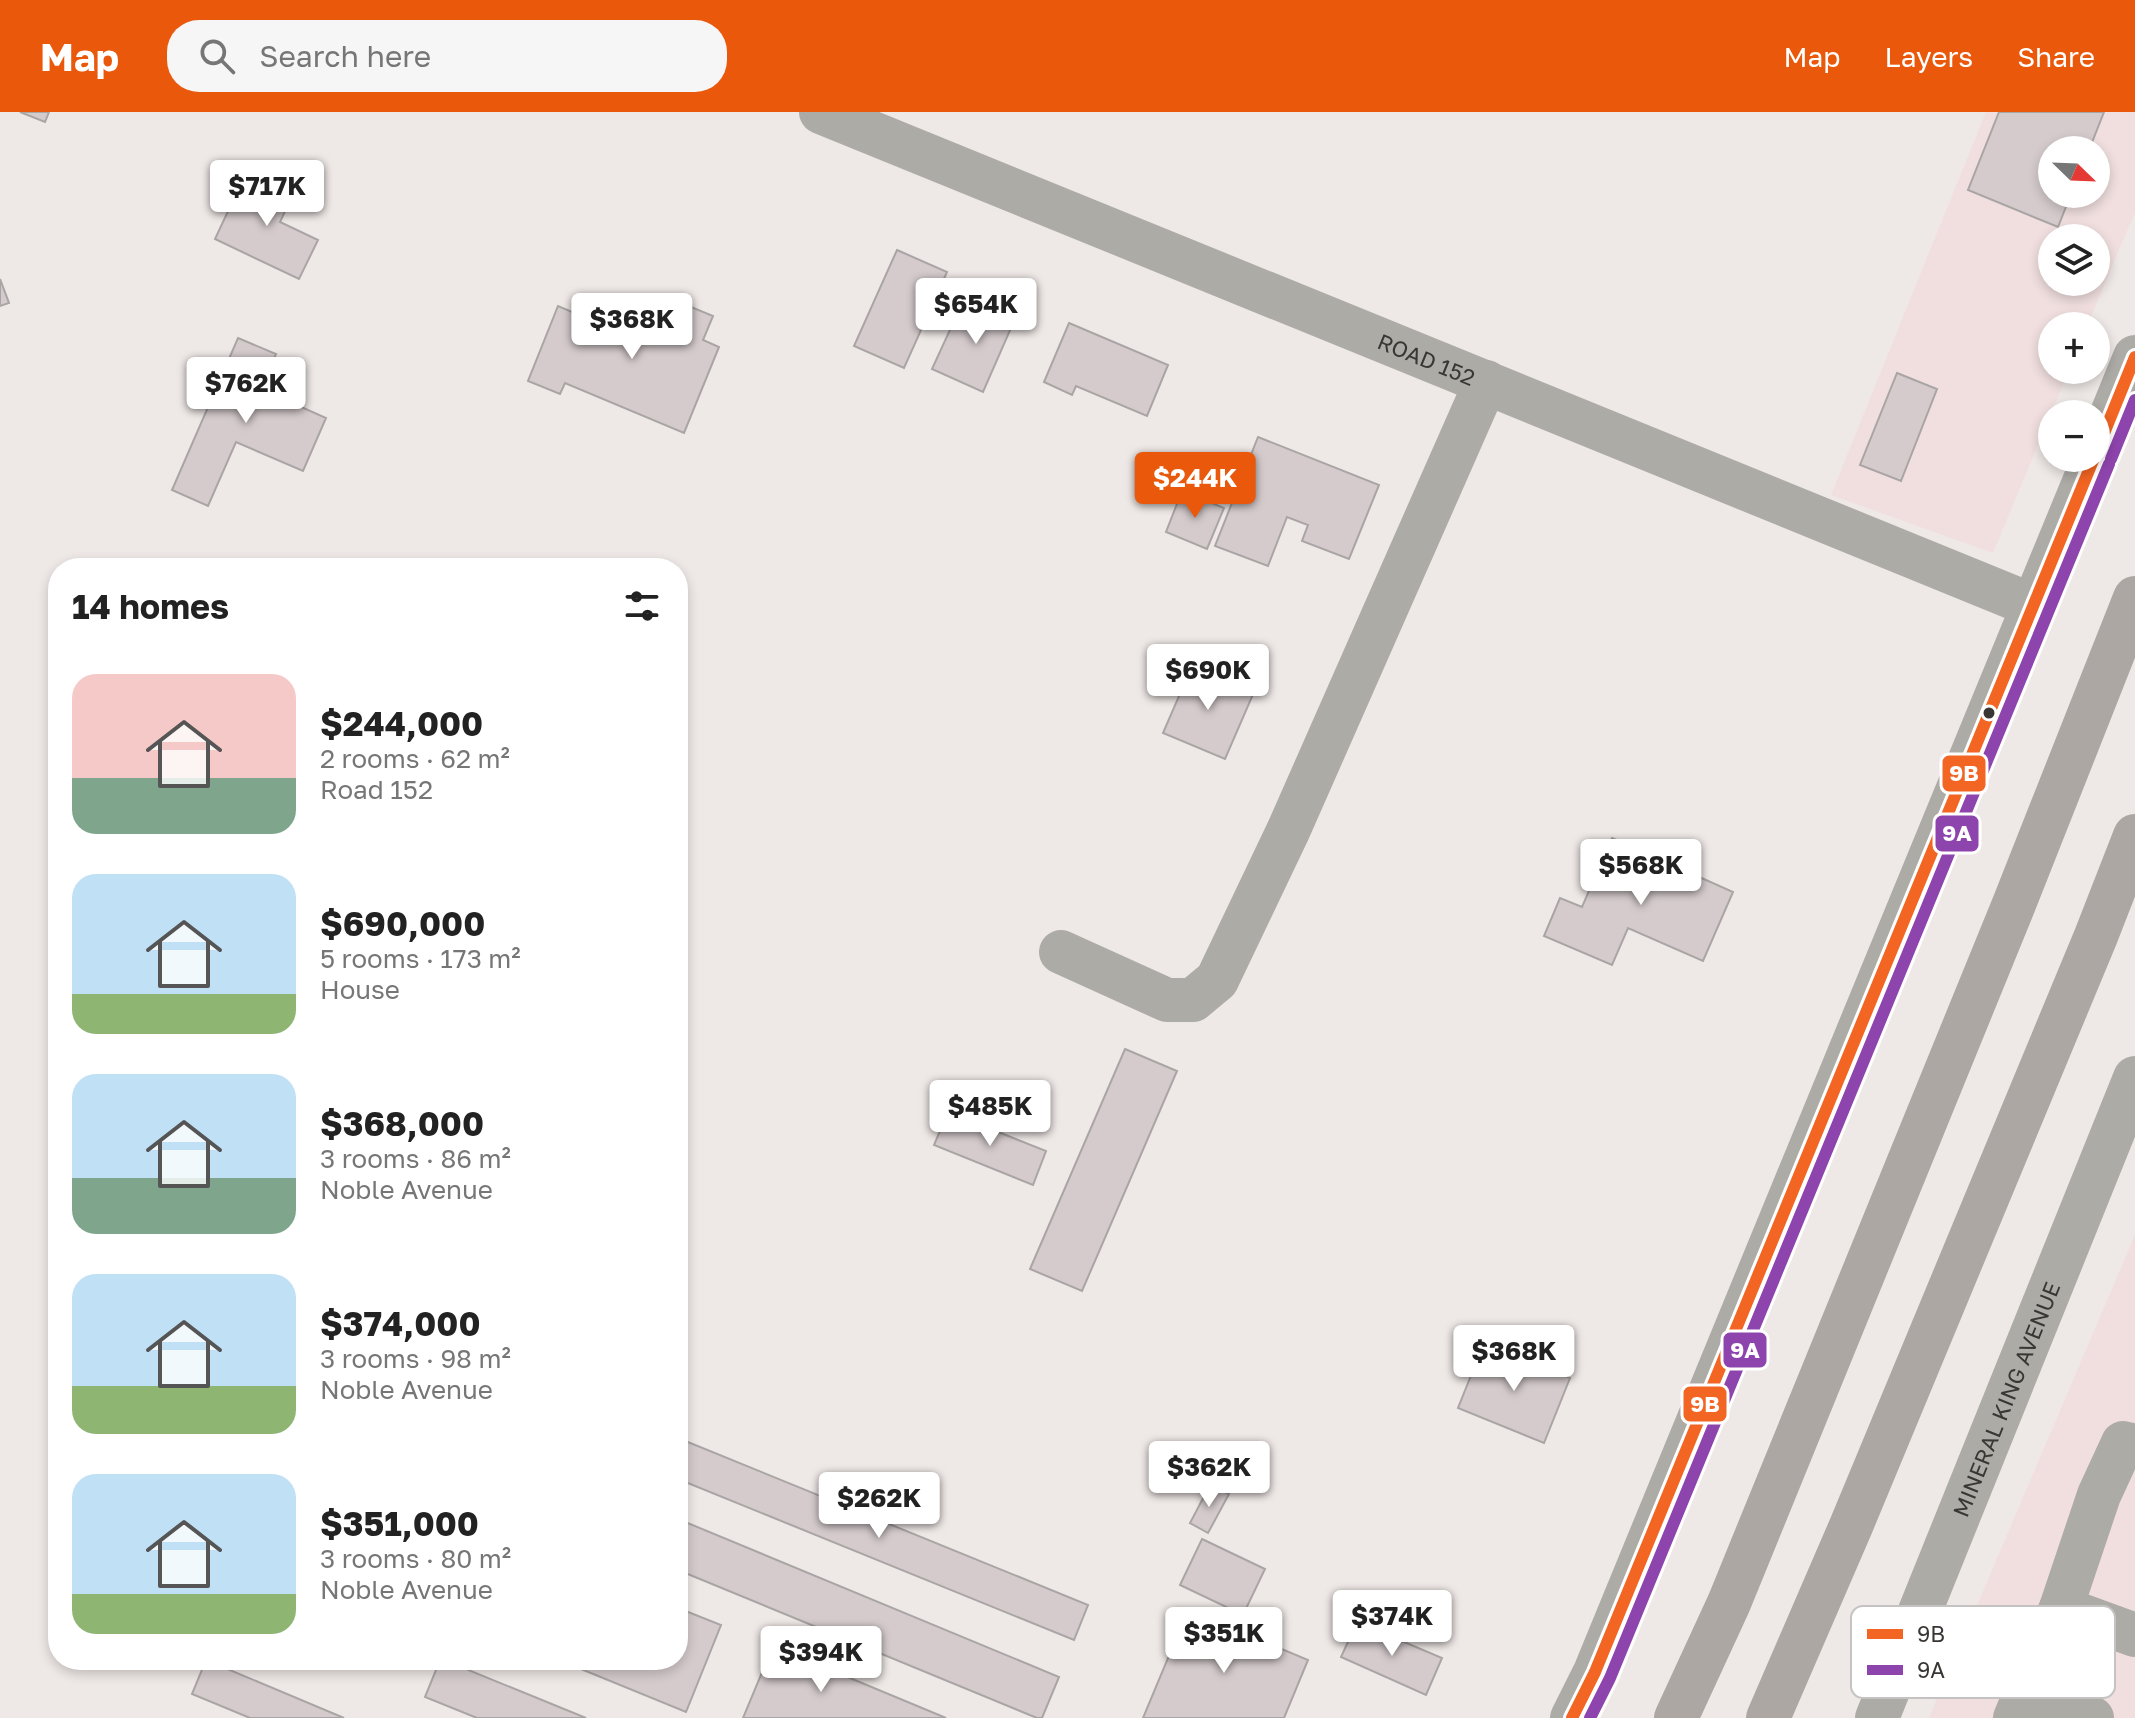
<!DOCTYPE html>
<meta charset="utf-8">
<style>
:root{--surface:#fff;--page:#f6f6f6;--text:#222;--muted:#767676;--accent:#ea580c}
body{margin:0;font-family:"Golos Text",sans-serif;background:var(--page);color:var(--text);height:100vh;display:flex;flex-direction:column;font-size:30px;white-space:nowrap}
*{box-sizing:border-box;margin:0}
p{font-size:26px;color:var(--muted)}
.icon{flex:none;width:44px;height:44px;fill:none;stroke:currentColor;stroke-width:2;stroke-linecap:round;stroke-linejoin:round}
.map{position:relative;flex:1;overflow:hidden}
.sheet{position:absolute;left:48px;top:446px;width:640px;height:1112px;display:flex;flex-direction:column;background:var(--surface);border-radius:32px;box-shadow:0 4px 12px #0003}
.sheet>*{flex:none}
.needle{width:52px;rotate:113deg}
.tools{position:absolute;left:2038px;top:24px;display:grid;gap:16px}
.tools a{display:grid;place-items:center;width:72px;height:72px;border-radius:50%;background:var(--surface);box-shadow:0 4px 12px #0003;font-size:40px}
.price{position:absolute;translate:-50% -68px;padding:0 18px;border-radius:8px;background:#fff;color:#222;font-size:26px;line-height:52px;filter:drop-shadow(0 2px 4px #0008)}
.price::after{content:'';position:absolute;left:50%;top:48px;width:24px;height:18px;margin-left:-12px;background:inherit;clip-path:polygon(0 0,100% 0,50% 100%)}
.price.active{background:var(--accent);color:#fff}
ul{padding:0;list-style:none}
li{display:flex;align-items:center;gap:24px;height:200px;padding:0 24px}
li span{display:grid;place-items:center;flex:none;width:224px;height:160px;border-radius:24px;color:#555}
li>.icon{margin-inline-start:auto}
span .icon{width:96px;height:96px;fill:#fffc;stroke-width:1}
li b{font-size:34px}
h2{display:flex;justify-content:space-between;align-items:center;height:96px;padding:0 24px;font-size:34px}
header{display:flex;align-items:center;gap:48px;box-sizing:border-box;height:112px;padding:0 40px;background:var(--accent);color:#fff}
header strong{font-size:38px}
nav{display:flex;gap:44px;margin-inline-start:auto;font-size:28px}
.search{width:560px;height:72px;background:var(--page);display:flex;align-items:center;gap:20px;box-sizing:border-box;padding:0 28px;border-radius:32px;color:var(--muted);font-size:30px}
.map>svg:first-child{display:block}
</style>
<header>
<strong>Map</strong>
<div class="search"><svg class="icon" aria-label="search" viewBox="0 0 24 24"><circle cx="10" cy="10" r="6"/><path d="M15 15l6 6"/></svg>Search here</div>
<nav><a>Map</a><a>Layers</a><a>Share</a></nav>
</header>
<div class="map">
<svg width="2135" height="1606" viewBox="0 0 2135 1606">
<rect width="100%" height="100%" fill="#eee8e6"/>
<path fill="#f1dfdf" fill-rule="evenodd" d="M1986 0H2135V100L2087 214H2052V258H2069L1993 441 1831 383ZM2052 38H2096V82H2052ZM2052 126H2096V170H2052Z
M2135 1123V1606H1929Z"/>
<path fill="#d5cbcd" stroke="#aaa5a5" stroke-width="2" d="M20 0H49L45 10Z
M1999 0H2104L2089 38H2052V82H2071L2058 115 1968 78Z
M263 61 296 76 280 110 318 128 299 167 215 127 236 82 250 89Z
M897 138 947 160 904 256 854 234Z
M0 167 9 191 0 194Z
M662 183 713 204 703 228 719 235 684 321 565 271 560 282 528 269 558 194 627 223 636 201 652 208Z
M987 186 1018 200 983 280 932 257 954 209 973 217Z
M1069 211 1168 253 1147 304 1076 274 1072 283 1044 270Z
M238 226 276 242 261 277 326 306 303 359 236 330 208 394 172 378Z
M1897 261 1937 277 1901 369 1860 353Z
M1258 325 1379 373 1349 447 1302 429 1308 413 1287 405 1268 454 1215 434Z
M1182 379 1224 396 1207 437 1166 420Z
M1192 554 1254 580 1225 647 1163 621Z
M1612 726 1733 780 1703 849 1628 816 1612 853 1544 824 1560 786 1582 795Z
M1125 937 1177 959 1082 1179 1030 1157Z
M948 1000 1046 1039 1033 1073 934 1033Z
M1484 1231 1570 1266 1544 1331 1458 1296Z
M678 1326 1088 1493 1074 1528 678 1367Z
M1210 1373 1229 1382 1208 1421 1190 1411Z
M678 1407 1059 1565 1042 1606H1037L678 1458Z
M1202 1427 1265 1457 1243 1503 1180 1473Z
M678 1496 721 1513 686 1600 559 1548H678Z
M1188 1498 1308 1548 1284 1606H1143Z
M1357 1510 1442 1546 1426 1583 1341 1545Z
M773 1534 946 1606H743Z
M206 1548 344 1606H250L192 1582Z
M440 1548H444L586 1606H477L425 1585Z"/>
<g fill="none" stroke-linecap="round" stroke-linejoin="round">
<g stroke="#adaba6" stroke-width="44">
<path id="s1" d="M821 0 2034 494"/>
<path d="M2096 341 2135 245"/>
<path d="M1061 840 1167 888H1193L1217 868 1289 717 1486 270"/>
<path d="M2061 1496 2135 1523"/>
<path d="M2025 1581 2092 1606"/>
<path d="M1572 1606 1595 1560 2094 346"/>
<path id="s2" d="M1877 1606 2135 966"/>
<path d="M2015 1606 2061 1496 2099 1383 2123 1331 2135 1334"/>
</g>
<path stroke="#aca7a2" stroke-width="44" d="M1676 1606 1729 1491 2014 792 2135 486
M1768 1606 1851 1414 2096 824 2135 724"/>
<defs>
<path id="bus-1" d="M2096 341 2135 245
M1572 1606 1595 1560 2094 346"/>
<path id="bus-2" d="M2111 347 2135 288
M1590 1606 1610 1566 2109 352"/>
</defs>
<use href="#bus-1" stroke="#fff" stroke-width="18"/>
<use href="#bus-2" stroke="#fff" stroke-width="18"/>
<use href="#bus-1" stroke="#f26522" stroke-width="12"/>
<use href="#bus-2" stroke="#8e44ad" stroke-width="12"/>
</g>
<circle fill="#3a3634" stroke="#fff" stroke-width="3" cx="1989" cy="601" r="7"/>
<g text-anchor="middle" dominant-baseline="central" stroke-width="6" stroke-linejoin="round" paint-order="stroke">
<g font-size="22" fill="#3a3634" stroke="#fff">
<text stroke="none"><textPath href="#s1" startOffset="654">ROAD 152</textPath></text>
<text stroke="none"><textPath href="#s2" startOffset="344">MINERAL KING AVENUE</textPath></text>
</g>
</g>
<rect x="1851" y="1494" width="264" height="92" rx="12" fill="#fff" stroke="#c4c3c2" stroke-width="2"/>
<rect x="1867" y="1517" width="36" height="10" fill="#f26522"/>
<rect x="1867" y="1553" width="36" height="10" fill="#8e44ad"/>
<g font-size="22" fill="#3a3634">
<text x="1917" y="1530">9B</text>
<text x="1917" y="1566">9A</text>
</g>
<g stroke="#fff" stroke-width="3">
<rect x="1941" y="642" width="46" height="39" rx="8" fill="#f26522"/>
<rect x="1934" y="702" width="46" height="39" rx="8" fill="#8e44ad"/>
<rect x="1722" y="1219" width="46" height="38" rx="8" fill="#8e44ad"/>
<rect x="1682" y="1273" width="46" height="38" rx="8" fill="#f26522"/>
</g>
<g font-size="22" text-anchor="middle" font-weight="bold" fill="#fff">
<text x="1964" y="669">9B</text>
<text x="1957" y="729">9A</text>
<text x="1745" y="1246">9A</text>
<text x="1705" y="1300">9B</text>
</g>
</svg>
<div class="tools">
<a><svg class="needle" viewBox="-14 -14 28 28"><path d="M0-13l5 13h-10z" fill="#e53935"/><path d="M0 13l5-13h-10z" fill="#767676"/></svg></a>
<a><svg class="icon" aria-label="layers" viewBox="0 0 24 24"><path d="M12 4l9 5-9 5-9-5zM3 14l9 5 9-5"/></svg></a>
<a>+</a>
<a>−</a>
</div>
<b class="price" style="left:267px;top:116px">$717K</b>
<b class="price" style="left:976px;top:234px">$654K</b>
<b class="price" style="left:632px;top:249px">$368K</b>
<b class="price" style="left:246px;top:313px">$762K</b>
<b class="price active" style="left:1195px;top:408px">$244K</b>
<b class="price" style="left:1208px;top:600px">$690K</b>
<b class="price" style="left:1641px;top:795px">$568K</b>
<b class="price" style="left:990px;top:1036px">$485K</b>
<b class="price" style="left:1514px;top:1281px">$368K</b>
<b class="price" style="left:1209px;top:1397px">$362K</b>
<b class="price" style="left:879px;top:1428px">$262K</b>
<b class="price" style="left:1392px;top:1546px">$374K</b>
<b class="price" style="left:1224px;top:1563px">$351K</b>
<b class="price" style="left:821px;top:1582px">$394K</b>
<section class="sheet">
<h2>14 homes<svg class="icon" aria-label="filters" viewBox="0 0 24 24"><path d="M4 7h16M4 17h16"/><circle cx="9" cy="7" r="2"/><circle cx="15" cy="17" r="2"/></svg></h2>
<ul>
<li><span style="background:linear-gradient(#f6c9c9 65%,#7fa58c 0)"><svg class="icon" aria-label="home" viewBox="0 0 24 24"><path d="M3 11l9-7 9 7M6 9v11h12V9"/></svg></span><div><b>$244,000</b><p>2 rooms · 62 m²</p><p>Road 152</p></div></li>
<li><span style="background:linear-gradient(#bfe0f5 75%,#8fb573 0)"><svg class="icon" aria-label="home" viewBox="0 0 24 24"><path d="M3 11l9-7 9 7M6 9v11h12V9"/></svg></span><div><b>$690,000</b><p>5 rooms · 173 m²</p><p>House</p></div></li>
<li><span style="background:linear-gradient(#bfe0f5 65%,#7fa58c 0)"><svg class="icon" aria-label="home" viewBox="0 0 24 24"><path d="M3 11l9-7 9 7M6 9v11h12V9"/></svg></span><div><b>$368,000</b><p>3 rooms · 86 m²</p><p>Noble Avenue</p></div></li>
<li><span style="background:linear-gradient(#bfe0f5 70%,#8fb573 0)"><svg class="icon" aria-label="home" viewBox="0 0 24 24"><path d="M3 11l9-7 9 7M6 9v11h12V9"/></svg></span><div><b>$374,000</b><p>3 rooms · 98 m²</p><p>Noble Avenue</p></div></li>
<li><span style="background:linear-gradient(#bfe0f5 75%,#8fb573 0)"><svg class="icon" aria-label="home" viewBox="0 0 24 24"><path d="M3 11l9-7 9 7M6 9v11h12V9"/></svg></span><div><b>$351,000</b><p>3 rooms · 80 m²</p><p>Noble Avenue</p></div></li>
</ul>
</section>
</div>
